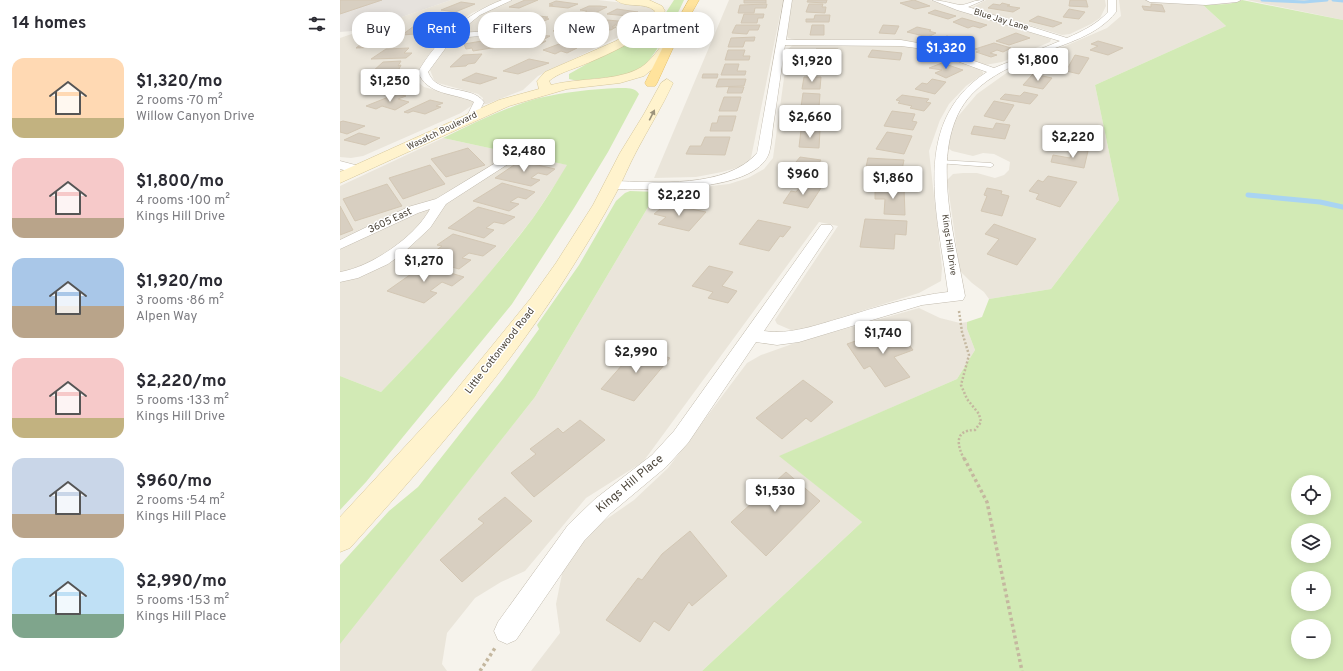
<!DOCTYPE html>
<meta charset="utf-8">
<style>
:root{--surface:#fff;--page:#f2f2f3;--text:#2b2b33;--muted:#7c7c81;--accent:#2563eb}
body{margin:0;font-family:Overpass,sans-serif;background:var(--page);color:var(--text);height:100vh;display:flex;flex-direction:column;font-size:15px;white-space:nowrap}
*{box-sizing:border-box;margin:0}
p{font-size:13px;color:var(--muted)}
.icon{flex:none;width:22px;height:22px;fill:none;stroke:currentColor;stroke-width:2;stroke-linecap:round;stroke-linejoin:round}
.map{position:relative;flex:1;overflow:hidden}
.sheet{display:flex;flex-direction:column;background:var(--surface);width:340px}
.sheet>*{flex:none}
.top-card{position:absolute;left:12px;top:12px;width:380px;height:36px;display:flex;gap:8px}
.buttons{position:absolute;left:951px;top:475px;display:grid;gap:8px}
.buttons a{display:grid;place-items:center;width:40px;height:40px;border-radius:50%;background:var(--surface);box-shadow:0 2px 10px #0003;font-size:20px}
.price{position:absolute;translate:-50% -34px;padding:0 9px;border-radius:4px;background:#fff;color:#222;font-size:13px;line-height:26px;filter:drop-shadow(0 1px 2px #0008)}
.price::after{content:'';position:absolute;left:50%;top:24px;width:12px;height:9px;margin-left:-6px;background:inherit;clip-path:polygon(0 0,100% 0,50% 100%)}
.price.current{background:var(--accent);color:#fff}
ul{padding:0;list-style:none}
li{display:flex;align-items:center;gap:12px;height:100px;padding:0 12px}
li span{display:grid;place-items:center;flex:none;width:112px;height:80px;border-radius:12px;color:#555}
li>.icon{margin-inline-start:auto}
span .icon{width:48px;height:48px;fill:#fffc;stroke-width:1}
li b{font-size:17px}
h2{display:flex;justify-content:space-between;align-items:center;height:48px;padding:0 12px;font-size:17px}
.pill{padding:0 14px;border-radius:16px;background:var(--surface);box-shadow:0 2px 10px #0003;font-size:14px;line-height:36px}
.pill.current{background:var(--accent);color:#fff}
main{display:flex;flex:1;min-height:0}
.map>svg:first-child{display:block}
</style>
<main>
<section class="sheet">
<h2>14 homes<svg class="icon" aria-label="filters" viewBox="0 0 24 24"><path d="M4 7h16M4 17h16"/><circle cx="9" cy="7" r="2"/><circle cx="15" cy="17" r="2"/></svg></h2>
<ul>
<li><span style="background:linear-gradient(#ffd9b3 75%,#c2b280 0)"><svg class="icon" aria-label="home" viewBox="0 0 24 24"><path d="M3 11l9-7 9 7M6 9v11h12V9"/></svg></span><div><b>$1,320/mo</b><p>2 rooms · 70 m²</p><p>Willow Canyon Drive</p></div></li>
<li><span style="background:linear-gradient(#f6c9c9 75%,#b9a48a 0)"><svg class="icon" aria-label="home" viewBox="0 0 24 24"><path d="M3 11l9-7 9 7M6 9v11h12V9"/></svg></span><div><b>$1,800/mo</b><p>4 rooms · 100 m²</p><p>Kings Hill Drive</p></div></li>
<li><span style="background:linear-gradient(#a9c7e8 60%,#b9a48a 0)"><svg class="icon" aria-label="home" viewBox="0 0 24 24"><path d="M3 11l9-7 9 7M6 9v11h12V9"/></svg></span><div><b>$1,920/mo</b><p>3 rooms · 86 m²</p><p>Alpen Way</p></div></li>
<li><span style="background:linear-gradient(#f6c9c9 75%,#c2b280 0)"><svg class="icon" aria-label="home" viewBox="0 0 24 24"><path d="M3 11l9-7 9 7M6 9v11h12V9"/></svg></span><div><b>$2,220/mo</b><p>5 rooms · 133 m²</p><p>Kings Hill Drive</p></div></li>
<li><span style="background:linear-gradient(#c9d6e8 70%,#b9a48a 0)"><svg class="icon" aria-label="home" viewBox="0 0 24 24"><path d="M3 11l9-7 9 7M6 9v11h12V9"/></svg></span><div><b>$960/mo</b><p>2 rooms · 54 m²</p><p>Kings Hill Place</p></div></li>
<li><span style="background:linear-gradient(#bfe0f5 70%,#7fa58c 0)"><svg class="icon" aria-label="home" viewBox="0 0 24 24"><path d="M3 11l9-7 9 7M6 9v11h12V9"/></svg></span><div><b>$2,990/mo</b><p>5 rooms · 153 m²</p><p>Kings Hill Place</p></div></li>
</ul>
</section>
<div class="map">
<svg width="1003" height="671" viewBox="0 0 1003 671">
<rect width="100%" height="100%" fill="#f6f3ec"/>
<path fill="#eae5da" d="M111 0H163L132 13 113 26 87 57 77 72 76 77 78 82 84 87 134 101V104L121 113 23 156 11 158 0 157V38Z
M173 0H258L302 5 315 10 314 13 285 34 198 76 183 90 147 104H143V98L138 94 98 83 94 80 90 70 111 41 124 37H174L186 31V29L174 27 147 32H120L146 10Z
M389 0H443L411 158 400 167 382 172 356 177 314 178Z
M452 0H590L711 39 710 42 662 62 645 65 595 47 552 39 455 40 448 38 447 36Z
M646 0H765L766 6 760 18 751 24 730 34 722 35 631 8Z
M779 0H902L889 4 863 5 886 26 755 85 779 200 711 289 649 299 644 292 632 283 620 271 607 180 613 174 623 173H637L655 178 664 175 669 170 670 162 654 154 643 153 633 156 612 151 607 147 614 121 637 94 672 69 767 28 781 16Z
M907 0H1003V20Z
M454 44H547L573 47 638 69 643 72V74L626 86 609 104 600 120 589 151 602 268 601 281 579 293 460 330H451L437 324 435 320 498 226 479 222 303 462 246 498 185 571 161 582 135 598 107 633 102 664 107 671H0V643L195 397 317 192 389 184 408 178 424 169 433 158 448 49Z
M103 138 228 165 193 218 144 280 114 316 41 392 0 376V186Z
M579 308 600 318 620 323 627 322V329L635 350 617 379 440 456 522 522 362 671H191L220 633 216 604 224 564 258 525 294 500 328 468 407 363 421 355 455 343Z"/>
<path fill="#e6e2dd" d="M0 0H111L24 30 0 32Z"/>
<path fill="#d2eab5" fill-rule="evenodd" d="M334 0H344C337 16 313 62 298 71 287 77 271 77 259 78 249 79 238 82 229 79V74L314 26 321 20Z
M902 0 1003 20V671H362L522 522 439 456 617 379 635 350 627 329V322L642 317 649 299 711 289 779 200 755 85 886 26 863 5 889 4ZM958 482H984V508H958ZM958 530H984V556H958ZM958 578H984V604H958ZM958 626H984V652H958Z
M278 88C286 88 295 87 299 94L268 152 234 208 172 304 26 482 0 510V376L41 392C95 337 146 280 193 218 205 201 216 183 227 165L103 138C134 123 166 107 199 98 225 92 252 89 278 88Z
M290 191 317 192 195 397 0 644V565L49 511 78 487 163 379 199 329 197 325 239 265 276 201 285 193Z"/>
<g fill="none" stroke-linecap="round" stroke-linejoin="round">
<path stroke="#a9d4f2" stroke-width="3" d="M922 0 964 2 987 0
M993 0 1003 1"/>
<path stroke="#a9d4f2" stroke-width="5" d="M908 195 980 202 1003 207"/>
</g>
<path fill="#d8cfc1" stroke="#d3c7b4" d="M0 0H42L0 14Z
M185 0H198L179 8 169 7Z
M404 0H426V3H404Z
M468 0H487L486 3 467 2Z
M574 0 590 6 575 9 560 3Z
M730 0H746L748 7 729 6Z
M216 1 238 4 228 8 209 6 213 5 209 4Z
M121 2 135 4 115 12 101 10Z
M662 3 670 5 667 6 680 8 673 12 648 8 653 4 660 5Z
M427 4 426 8H415L414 13H398L400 5Z
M469 4H483L482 7H486L485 13 466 12Z
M811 4 822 5 825 12 804 10 802 6 811 7Z
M249 6H260L267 7 253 14 244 13 247 11 240 10Z
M277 9 298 12 288 16 267 14Z
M729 9 745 12 739 19 723 17Z
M595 10 616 16 608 19 588 13Z
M154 14H167L151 25H139Z
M404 14H424L423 18H418L417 23H401Z
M190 15 208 17 205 18 209 19 201 22 178 19Z
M475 15H490L489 22H466V19H474Z
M91 16H108L90 23H78Z
M698 16 722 23 713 27 689 21Z
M237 18 250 19 225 32 213 31Z
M622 18 647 25 640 28 633 26 628 28 613 22Z
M267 20 289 22 283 26 275 25 272 27H276L271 30 253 29Z
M396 25H420L418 30H409L407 34 392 33Z
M472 25H484V35H470Z
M543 25 559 26 555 34 539 33Z
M74 26H92L75 34 62 35Z
M577 27 591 30 589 31 596 33 588 37 567 32Z
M245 33H254L263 35 242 42 230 40Z
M676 33 690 38 669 45 656 41Z
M197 35 210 36 201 41H206L201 44 178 42Z
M607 36 629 43 620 47 598 40Z
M415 37 414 41H405L403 47H388L391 38Z
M47 39 39 47 16 48 26 40Z
M142 41 143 44 155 42 158 47 133 51 132 48 126 49 124 44Z
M758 41 783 48 768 55 750 50 758 46 751 44Z
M654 43 671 48 663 52 657 50 650 53 657 55 651 57 636 52 640 51 635 49Z
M219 44 237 48 227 53 221 51 215 54 203 50Z
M69 48 64 53H72L66 58 31 59 46 49Z
M476 49H498V54H475Z
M388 50H405L403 56H410L409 60H385Z
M532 50 562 53 560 60 528 57Z
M142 54 135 63 128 64 126 66 110 67 123 55Z
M735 55 749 58 739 74 726 71Z
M189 59 209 63 178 74 163 71Z
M61 61 58 66 61 65 58 71 31 73 43 62Z
M467 62H486V73H466Z
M602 63 623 70 606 78 595 73 602 70 589 68Z
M385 64H399L397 71H406L405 75H381Z
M136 73 157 78 140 84 122 80Z
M54 74 52 86 27 90 30 78Z
M363 74H378L377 78H362Z
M693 74 712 78 703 89 683 85Z
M464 77H481L480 89H462Z
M379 79H406L404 86 376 87Z
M592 79 606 82 595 94 575 89 582 83 587 84Z
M389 87H404L402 93H387Z
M684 92 698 95 690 104 660 99 665 94 680 96Z
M463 93 480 94 479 107H461Z
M56 94 66 96 58 99 69 102 55 110 42 106 36 109 26 106Z
M562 95 589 99 586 102 591 103 584 111 570 108 572 106 558 103 560 101 556 100Z
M384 97H401L397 111H379Z
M90 100 103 103 96 106 101 107 85 114 73 111 68 113 64 112Z
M654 101 674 105 664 121 644 116Z
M462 111H480L479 124H460Z
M552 111 575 114 572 121 577 122 573 130 544 126Z
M379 116H396L392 131H370L372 123H377Z
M3 121 25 126 7 134 0 132V122Z
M656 123 670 125 665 139 631 134 634 126 653 129Z
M461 130H480L479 148 459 147Z
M547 132 572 136 564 154 536 149Z
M19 133 40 138 25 145 4 140Z
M365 137H390L385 155 346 154 350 146H361Z
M128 148 145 165 106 177 91 159Z
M732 148 748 151 744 168 711 162 713 155 730 158Z
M460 157 481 160 470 176 448 172Z
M528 158 564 160 560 180 531 179 533 168 526 167Z
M180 161 215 169 207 175 198 173 191 178 200 180 191 186 155 178Z
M90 165 105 184 63 199 49 178Z
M708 176 737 182 720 207 696 199 699 194 689 191 698 180 703 182Z
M162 183 195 192 186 199 178 197 170 202 179 204 169 211 133 201Z
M47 184 62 206 15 221 3 199Z
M462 185 481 188 468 208 443 203 451 191 456 192Z
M544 186 564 187 565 215 544 214 545 199H535V190L544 191Z
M647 188 662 191 661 194 669 196 662 216 641 211 647 196 644 195Z
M326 204 366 212 349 231 318 224 326 217 314 214Z
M0 206 13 230 0 235Z
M138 207 175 217 164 224 154 222 146 228 154 230 144 238 108 228Z
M525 219 567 221 566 235 555 234 554 249 520 247Z
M418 220 451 227 443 237 440 236 429 251 399 244Z
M654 224 696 239 677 265 647 254 659 239 645 234Z
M113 234 156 246 143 256 129 253 122 258 131 260 119 269 84 259 102 246 97 245Z
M84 265 124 277 112 286 102 282 90 291 97 293 84 303 47 291Z
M369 266 393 272 382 286 397 291 388 303 368 298 373 292 352 286Z
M555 327 573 350 554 357 570 377 545 387 530 366 524 369 507 344Z
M298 347 330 358 294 401 261 389Z
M463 380 493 402 471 422 466 418 442 439 416 418Z
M240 420 265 440 194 497 171 473 196 454 190 449 218 428 223 433Z
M446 472 480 501 426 556 391 522Z
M165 497 192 521 122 582 100 560 144 523 138 519Z
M350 531 387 576 352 606 349 602 329 631 314 621 300 642 266 620 298 578 302 580 322 554Z"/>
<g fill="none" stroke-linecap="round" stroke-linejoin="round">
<defs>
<path id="lane" d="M599 160 651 163 654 165 651 167 597 163 596 162Z"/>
<path id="street" d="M162 0H172L140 15 118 33 168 30H171V34L113 38 88 72C97 96 131 84 144 102L135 120H127L126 118 134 102 132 101C113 93 87 95 78 72 97 39 126 14 162 0Z
M444 0H452L446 40H561L589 45 654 68 720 41 617 10 592 0C601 0 617 5 621 5 630 4 633 0 644 0L628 7 727 38C743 31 757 24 768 12V0H776V12C757 36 726 43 700 54 675 65 651 74 632 94 586 142 615 237 625 296L623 300 582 305 459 342 437 345 416 342 348 443 326 467 271 513 244 541 176 640 167 644 158 640 154 631 158 622 228 525 255 499 312 455 334 431 481 225H491L493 228 424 331C451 335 476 325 501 318 537 307 572 296 608 292 598 215 569 122 647 72L584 49 561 46 445 45C441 70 438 95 434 120 432 131 432 143 429 153 415 194 306 189 272 189L266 185 272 181C316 182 386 189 417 153Z
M806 0H901L897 2 866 5 810 2Z
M172 153 176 155 178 157 176 159 106 204 90 228 63 253 48 264 18 278 0 282V272C31 267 75 237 90 209L78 213 0 249V240L68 207 96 199Z
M0 161 23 167 25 170 19 174 0 169Z"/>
<path id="secondary" d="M276 0H309L322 6 325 11C306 38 272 53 243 65 231 70 218 73 209 81L211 85C237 78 273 81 296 70 310 64 320 47 329 35H337L338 37 315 67 304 76 280 83 227 89 169 106 0 183V172L159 100 199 89 197 81 205 72 276 41 299 26 315 11C304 1 286 9 276 0Z
M327 79 333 83C322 107 308 129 296 152 289 165 283 180 276 193 263 218 248 242 233 266 170 368 90 459 10 548L0 552V517L108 400 191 298 216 263 253 205 280 153 304 114 321 83Z"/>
<path id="primary" d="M349 0H359L338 37 317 83 315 86H307L305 83 328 37Z"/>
</defs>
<use href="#lane" stroke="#c2bbae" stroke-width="1"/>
<use href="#street" stroke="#c2bbae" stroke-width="1"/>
<use href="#secondary" stroke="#d6c79b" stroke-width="1"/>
<use href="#primary" stroke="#e6c16a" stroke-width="1"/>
<path stroke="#c4b79f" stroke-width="2.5" stroke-dasharray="2 2" stroke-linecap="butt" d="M619 311 622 332 629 355 621 385 627 399 639 414 641 422 635 430C614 430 617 445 624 459"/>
<path stroke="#c4b79f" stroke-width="3.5" stroke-dasharray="3 3" stroke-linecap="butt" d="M624 458 647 502 682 671
M140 671 155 648"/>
<use href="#lane" fill="#fff" fill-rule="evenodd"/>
<use href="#street" fill="#fff" fill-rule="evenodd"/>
<use href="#secondary" fill="#fff3cd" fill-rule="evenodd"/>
<use href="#primary" fill="#ffe39c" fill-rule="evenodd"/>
</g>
<defs><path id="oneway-solid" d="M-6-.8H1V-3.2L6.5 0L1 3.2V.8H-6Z"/></defs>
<use fill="#9c937c" href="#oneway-solid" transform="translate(312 115) rotate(-63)"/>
<g text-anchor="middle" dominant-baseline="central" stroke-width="3" stroke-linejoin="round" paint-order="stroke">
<g font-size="9" fill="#4b4439" stroke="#fff">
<text transform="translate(661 20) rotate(17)">Blue Jay Lane</text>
<text transform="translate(102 131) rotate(-26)">Wasatch Boulevard</text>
<text transform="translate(609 245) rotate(82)">Kings Hill Drive</text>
</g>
<g font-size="10" fill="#4b4439" stroke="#fff">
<text transform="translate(50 221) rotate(-25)">3605 East</text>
<text transform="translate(160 351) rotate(-52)">Little Cottonwood Road</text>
</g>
<g font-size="12" fill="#4b4439" stroke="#fff">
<text transform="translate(290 484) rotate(-40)">Kings Hill Place</text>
</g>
</g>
</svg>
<div class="buttons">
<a><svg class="icon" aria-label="locate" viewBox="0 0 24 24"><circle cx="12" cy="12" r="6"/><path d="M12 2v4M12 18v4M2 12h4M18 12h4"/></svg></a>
<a><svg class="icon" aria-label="layers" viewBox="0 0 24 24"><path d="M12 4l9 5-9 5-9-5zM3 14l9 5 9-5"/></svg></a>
<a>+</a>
<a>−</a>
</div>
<b class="price current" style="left:606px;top:70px">$1,320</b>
<b class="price" style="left:698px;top:82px">$1,800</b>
<b class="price" style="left:472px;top:83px">$1,920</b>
<b class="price" style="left:50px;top:103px">$1,250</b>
<b class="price" style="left:470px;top:139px">$2,660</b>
<b class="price" style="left:733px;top:159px">$2,220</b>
<b class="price" style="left:184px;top:173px">$2,480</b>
<b class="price" style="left:463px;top:196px">$960</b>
<b class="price" style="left:553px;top:200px">$1,860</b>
<b class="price" style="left:339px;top:217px">$2,220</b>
<b class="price" style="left:84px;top:283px">$1,270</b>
<b class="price" style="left:543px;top:355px">$1,740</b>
<b class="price" style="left:296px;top:374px">$2,990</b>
<b class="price" style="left:435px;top:513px">$1,530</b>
<div class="top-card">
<a class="pill">Buy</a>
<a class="pill current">Rent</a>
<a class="pill">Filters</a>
<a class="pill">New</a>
<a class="pill">Apartment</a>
</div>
</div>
</main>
